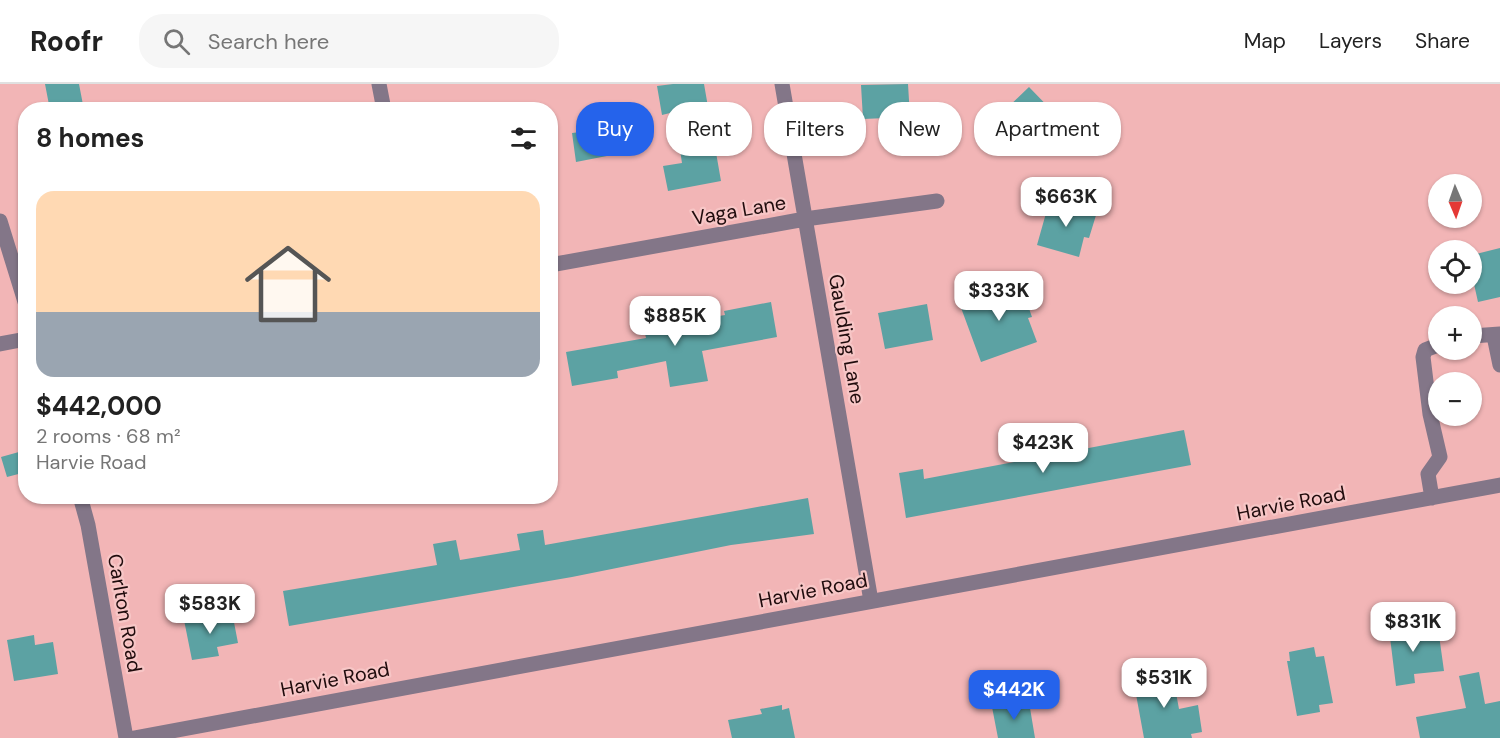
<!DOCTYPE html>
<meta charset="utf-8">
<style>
:root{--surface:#fff;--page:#f6f6f6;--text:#222;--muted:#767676;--line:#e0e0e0;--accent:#2563eb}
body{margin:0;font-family:"DM Sans",sans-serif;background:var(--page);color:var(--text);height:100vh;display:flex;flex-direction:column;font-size:22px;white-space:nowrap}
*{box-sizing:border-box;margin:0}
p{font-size:20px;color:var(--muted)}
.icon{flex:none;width:33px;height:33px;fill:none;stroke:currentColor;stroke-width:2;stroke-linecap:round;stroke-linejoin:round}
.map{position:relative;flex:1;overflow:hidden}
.side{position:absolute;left:18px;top:18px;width:540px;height:402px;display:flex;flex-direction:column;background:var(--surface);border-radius:24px;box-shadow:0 2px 4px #0004}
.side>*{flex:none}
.top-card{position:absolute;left:576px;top:18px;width:570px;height:54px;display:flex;gap:12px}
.needle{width:39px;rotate:178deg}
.controls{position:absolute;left:1428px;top:90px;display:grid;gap:12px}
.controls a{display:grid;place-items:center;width:54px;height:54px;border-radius:50%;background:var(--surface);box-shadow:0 2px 4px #0004;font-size:30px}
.price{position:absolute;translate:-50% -51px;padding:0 14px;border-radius:12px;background:#fff;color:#222;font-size:20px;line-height:39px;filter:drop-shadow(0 2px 3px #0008)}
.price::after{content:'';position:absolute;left:50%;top:36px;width:18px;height:14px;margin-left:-9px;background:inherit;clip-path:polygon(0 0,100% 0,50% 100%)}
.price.selected{background:var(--accent);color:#fff}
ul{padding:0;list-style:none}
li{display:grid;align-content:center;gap:12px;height:318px;padding:0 18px}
li span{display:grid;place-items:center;height:186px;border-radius:18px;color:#555}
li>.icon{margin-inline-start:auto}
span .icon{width:108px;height:108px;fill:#fffc;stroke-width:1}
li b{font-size:26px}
h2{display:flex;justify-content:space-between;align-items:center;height:72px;padding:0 18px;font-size:26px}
.chip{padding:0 21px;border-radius:24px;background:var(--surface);box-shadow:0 2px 4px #0004;font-size:21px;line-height:54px}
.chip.selected{background:var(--accent);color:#fff}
header{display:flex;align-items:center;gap:36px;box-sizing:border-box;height:84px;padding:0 30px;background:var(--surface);border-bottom:2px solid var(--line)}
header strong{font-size:28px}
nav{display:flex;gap:33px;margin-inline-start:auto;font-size:21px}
.search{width:420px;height:54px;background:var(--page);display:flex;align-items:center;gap:15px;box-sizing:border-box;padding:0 21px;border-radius:24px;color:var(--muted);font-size:22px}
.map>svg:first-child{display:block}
</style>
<header>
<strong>Roofr</strong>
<div class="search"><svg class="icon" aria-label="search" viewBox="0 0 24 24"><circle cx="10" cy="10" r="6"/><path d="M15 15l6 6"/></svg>Search here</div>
<nav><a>Map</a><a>Layers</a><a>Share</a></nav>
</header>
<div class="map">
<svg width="1500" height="654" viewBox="0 0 1500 654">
<rect width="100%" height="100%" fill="#f2b5b6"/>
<path fill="#5ca2a3" d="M45 0H79L84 26H50Z
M673 0H704L721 97 668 107 663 82 682 79 674 28 662 31 657 2Z
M908 0 910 33 863 35 861 1Z
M1029 3 1062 37 1037 62 1003 28Z
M607 45 612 71 576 78 572 49Z
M1050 115 1097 128 1089 154 1084 153 1079 173 1037 161Z
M1500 164V213L1478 218 1472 191V171Z
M1020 199 1032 233 1028 234 1037 258 981 278 960 221 987 212 985 207 1003 201 1005 205Z
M771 218 777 253 702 267 708 297 670 303 666 277 617 287 618 294 572 302 566 268 646 254 644 245 725 231 724 227Z
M927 220 933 256 885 265 878 229Z
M1184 346 1191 381 906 434 899 389 923 385 924 395Z
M26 366V388L7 393 1 373Z
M808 414 814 450 731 461 572 493 289 542 283 507 437 481 433 460 456 456 460 476 520 466 517 450 543 446 545 461Z
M232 528 238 559 217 563 219 572 192 576 184 536Z
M1406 535 1409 554 1439 551 1444 587 1414 590 1415 599 1396 602 1388 537Z
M34 551 35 561 53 558 58 590 14 597 7 556Z
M1314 563 1316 573 1324 572 1333 619 1319 621 1320 628 1297 632 1287 577H1290L1289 568Z
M1172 587 1179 625 1198 621 1202 648 1191 650 1192 654H1144L1133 594Z
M1479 588 1485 620 1500 617V654H1420L1416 633 1466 624 1459 592Z
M1023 616 1024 625 1030 624 1035 654H998L992 623Z
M782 621V626L789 624 795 654H732L728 636 762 630 760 625Z"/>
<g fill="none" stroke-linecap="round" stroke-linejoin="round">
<path stroke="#837688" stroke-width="15" d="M379 0 384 26
M782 0 871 517
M0 137 26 221
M550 181 805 135 937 117
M1472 252 1500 250
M1494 252 1500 281
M0 260 26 255
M80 412 88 441 126 654
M1432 414 1428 390 1440 373 1430 330 1423 273 1425 266 1438 261
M134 654 1500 401"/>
</g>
<g text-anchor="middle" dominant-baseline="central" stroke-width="4.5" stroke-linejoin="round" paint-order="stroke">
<g font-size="20" fill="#1f0b0c" stroke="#f7c6c6">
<text transform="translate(739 126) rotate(-10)">Vaga Lane</text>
<text transform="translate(847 255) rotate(80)">Gaulding Lane</text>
<text transform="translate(1291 419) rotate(-11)">Harvie Road</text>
<text transform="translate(813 506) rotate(-11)">Harvie Road</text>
<text transform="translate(125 529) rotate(80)">Carlton Road</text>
<text transform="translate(335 595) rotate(-11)">Harvie Road</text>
</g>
</g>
</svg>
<div class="controls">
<a><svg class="needle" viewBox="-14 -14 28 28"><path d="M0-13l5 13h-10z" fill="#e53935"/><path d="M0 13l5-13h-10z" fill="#767676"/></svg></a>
<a><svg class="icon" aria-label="locate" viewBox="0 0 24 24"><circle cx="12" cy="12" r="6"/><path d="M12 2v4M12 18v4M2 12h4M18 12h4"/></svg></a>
<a>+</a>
<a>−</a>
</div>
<b class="price" style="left:1066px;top:144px">$663K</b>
<b class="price" style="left:999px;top:238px">$333K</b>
<b class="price" style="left:675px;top:263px">$885K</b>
<b class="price" style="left:1043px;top:390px">$423K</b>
<b class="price" style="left:210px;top:551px">$583K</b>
<b class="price" style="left:1413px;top:569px">$831K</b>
<b class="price" style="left:1164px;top:625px">$531K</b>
<b class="price selected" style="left:1014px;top:637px">$442K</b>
<div class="top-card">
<a class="chip selected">Buy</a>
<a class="chip">Rent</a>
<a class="chip">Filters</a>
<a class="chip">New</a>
<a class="chip">Apartment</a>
</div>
<section class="side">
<h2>8 homes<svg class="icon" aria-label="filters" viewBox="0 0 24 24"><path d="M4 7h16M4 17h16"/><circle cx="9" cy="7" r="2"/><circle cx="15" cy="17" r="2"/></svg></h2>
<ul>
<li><span style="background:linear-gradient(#ffd9b3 65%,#9aa5b1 0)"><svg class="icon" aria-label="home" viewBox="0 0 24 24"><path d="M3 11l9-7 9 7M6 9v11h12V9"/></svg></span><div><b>$442,000</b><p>2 rooms · 68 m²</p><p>Harvie Road</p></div></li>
</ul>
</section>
</div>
